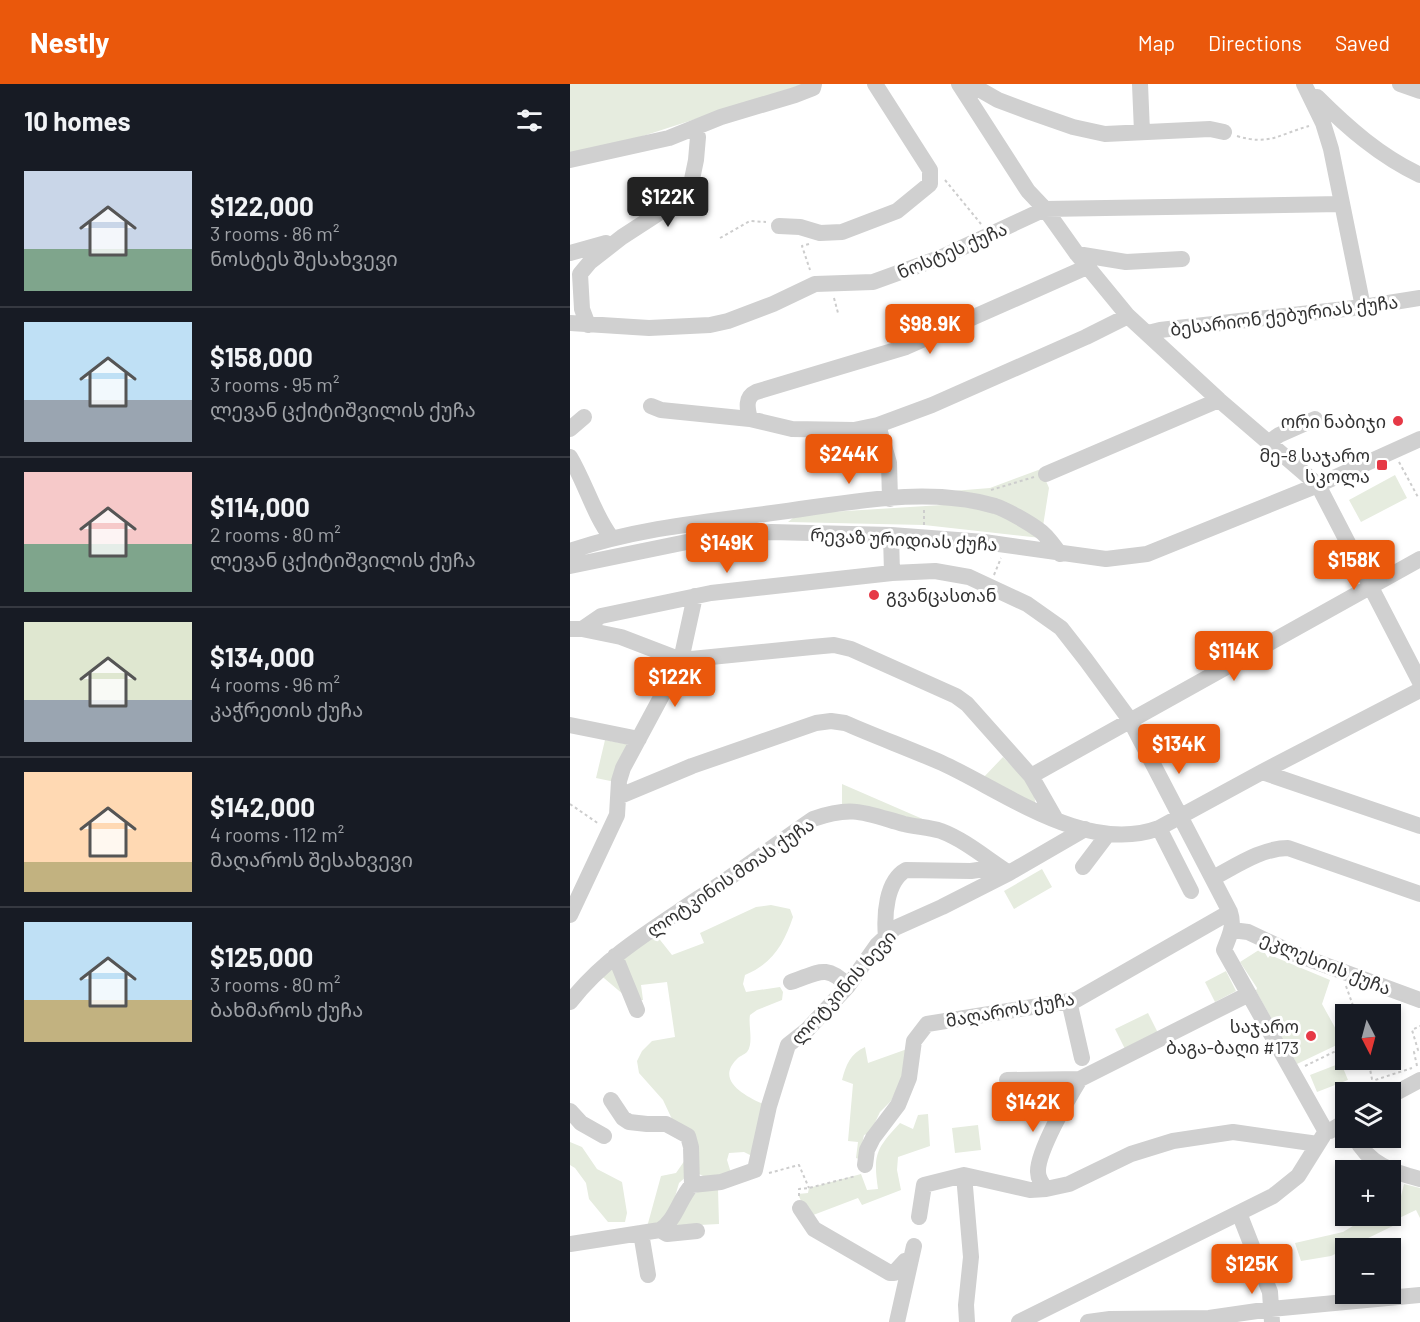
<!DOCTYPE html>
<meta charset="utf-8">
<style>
:root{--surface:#171b24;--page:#242831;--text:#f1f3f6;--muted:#9ea1a6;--line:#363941;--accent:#ea580c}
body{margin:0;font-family:Barlow,"Noto Sans Georgian",sans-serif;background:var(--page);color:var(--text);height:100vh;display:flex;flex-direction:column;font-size:22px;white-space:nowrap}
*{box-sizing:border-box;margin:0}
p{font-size:20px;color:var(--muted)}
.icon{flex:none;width:33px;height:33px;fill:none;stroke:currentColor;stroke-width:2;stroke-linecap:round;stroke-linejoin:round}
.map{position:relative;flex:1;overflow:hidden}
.drawer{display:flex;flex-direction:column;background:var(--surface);width:570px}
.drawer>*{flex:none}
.needle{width:39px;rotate:174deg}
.controls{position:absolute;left:765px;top:920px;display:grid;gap:12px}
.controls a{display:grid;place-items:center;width:66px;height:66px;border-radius:0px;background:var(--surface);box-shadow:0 3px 9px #0003;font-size:30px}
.price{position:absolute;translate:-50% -51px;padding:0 14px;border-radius:6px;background:var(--accent);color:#fff;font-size:20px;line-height:39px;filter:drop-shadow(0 2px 3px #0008)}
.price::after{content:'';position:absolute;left:50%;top:36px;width:18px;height:14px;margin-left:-9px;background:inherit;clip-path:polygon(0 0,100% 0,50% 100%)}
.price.current{background:#222;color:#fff}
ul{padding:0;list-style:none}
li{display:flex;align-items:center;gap:18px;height:150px;padding:0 24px}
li+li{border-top:2px solid var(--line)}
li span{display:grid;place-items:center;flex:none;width:168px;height:120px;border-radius:0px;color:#555}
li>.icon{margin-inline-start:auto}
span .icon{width:72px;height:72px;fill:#fffc;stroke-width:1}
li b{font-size:26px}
h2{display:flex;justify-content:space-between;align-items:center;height:72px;padding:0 24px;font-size:26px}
header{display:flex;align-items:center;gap:36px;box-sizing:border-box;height:84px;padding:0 30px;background:var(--accent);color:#fff}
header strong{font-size:28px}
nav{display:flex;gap:33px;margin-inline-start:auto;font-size:21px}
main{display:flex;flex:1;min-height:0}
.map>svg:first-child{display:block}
</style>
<header>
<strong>Nestly</strong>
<nav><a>Map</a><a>Directions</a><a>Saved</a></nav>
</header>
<main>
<section class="drawer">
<h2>10 homes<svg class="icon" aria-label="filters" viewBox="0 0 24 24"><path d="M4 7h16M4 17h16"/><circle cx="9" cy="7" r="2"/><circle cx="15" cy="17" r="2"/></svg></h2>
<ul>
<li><span style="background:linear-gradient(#c9d6e8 65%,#7fa58c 0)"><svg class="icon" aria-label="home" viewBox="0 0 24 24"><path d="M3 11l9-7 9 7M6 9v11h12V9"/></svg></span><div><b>$122,000</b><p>3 rooms · 86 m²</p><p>ნოსტეს შესახვევი</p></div></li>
<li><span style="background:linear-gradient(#bfe0f5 65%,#9aa5b1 0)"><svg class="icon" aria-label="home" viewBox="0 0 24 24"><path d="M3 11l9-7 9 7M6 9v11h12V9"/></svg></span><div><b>$158,000</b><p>3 rooms · 95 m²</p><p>ლევან ცქიტიშვილის ქუჩა</p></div></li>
<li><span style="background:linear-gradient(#f6c9c9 60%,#7fa58c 0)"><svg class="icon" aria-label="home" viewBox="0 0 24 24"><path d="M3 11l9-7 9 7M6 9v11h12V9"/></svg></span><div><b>$114,000</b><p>2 rooms · 80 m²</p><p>ლევან ცქიტიშვილის ქუჩა</p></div></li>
<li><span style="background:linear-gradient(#dfe7d0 65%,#9aa5b1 0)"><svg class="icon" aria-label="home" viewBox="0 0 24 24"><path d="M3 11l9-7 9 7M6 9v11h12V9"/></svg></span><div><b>$134,000</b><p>4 rooms · 96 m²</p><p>კაჭრეთის ქუჩა</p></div></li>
<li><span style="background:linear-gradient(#ffd9b3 75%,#c2b280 0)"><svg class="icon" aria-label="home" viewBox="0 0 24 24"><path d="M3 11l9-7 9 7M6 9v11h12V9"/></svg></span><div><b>$142,000</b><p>4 rooms · 112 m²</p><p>მაღაროს შესახვევი</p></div></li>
<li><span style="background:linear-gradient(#bfe0f5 65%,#c2b280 0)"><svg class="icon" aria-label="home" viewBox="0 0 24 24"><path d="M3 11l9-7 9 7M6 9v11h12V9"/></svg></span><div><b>$125,000</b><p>3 rooms · 80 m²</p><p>ბახმაროს ქუჩა</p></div></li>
</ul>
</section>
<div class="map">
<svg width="850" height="1238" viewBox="0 0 850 1238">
<rect width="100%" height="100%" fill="#fff"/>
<path fill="#e6ecdf" d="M0 0H234L45 61 0 71Z
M471 385 479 404 473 442 370 408 420 404Z
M825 391 837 414 791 438 779 416Z
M388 420 425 427 471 454 354 441 218 438 228 430Z
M35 656 61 661 45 698 26 694Z
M433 673C444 685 467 703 465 720L412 695Z
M272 700 378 746 272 722Z
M472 785 482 803 444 825 434 807Z
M201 821 220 825 223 833C214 860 202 880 175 891L173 900 176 908 210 903 213 908 212 916 187 926 180 931C178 941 184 959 177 968 174 971 169 972 166 976 145 998 178 1013 195 1021L182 1072 174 1068 159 1069 157 1076 161 1089 137 1094 129 1090 118 1091 109 1099 98 1137 77 1143 91 1092 106 1089 115 1076 116 1065 93 1016 69 989 67 977 72 967 82 957 105 953 97 898 71 901 73 916 61 917 28 889 83 847 102 871 134 859 130 849 186 823Z
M692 864 698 874 700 871 760 896 752 920 773 958 727 980 686 907 687 904 670 878Z
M656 887 666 907 645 918 635 898Z
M578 929 588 949 555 965 545 945Z
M295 963 298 979 340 964 336 987 321 1017 310 1028 300 1049 294 1051 289 1075 286 1074 288 1058 278 1057 283 1000 272 996C276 981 280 970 295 963Z
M771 979 778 996 747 1008 740 991Z
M358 1030 360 1062 328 1073 327 1086 331 1106 292 1121 288 1114 238 1133 228 1110 238 1109 239 1104 291 1090 297 1106 308 1105C303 1070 306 1065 330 1039L343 1045 348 1031Z
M408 1041 411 1066 385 1069 382 1044Z
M0 1058 12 1063 27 1085 52 1098 57 1129 55 1138H38L19 1115 16 1099 5 1084 0 1081Z
M834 1100 850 1104V1134L846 1126 825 1136 827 1140 761 1172 731 1177 725 1159 773 1148 801 1131H820L821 1119 831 1112Z
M148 1105 149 1140 110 1142 99 1144 120 1114 127 1108Z"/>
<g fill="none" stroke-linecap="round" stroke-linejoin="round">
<path stroke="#cdcdcd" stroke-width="2" stroke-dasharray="3 3" stroke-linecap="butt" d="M667 52C699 62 710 50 739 42
M375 96 411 140
M150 154 180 137 196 138
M239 160 232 162 240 186
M264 214 268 229
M829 378 849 415
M421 406 464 393
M354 426V441
M424 491 431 474
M0 720 29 740
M776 902 786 930
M798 975 802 995 805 996 842 984
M735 982 776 962
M847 982 844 968 848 966 842 946 850 942
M199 1089 229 1081 239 1104
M229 1112V1105L239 1104 286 1092"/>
<path stroke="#d0d0d0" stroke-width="16" d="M389 0 458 107 475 125 507 170 558 232 649 316 748 401 850 598
M400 0 428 16 460 28 503 43 535 50 640 45 654 48
M570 0 572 48
M734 0 753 39 761 65 793 223
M830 0 850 7
M747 13C778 44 810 72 850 91
M0 76 99 54 151 33 225 11 243 4 244 0
M209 142 230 143 250 149 272 148 327 127 360 100V86L305 0
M0 169 36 159
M507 170 556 178 612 175
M0 239 79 244 140 241 158 237 203 220 245 200 303 198 372 173 475 125 771 120
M18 241 12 225 10 190 20 178 52 153 109 116 120 105 126 76 128 53 125 44
M578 249 590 246 793 223 850 214
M81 322 91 326 180 335 222 345 284 346 308 341 362 321 516 253 558 232
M180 335C177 324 175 313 186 308L336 263 517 183
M308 341 319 379 320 415
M0 345 14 333
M699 358 709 351 745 335
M0 373C15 398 24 431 41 453
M476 390 649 316
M321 451 322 489
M0 467C65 445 134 438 202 429 274 420 354 401 425 422 437 426 458 438 469 446 477 451 484 462 490 470
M0 482 146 452 201 448 321 451 414 458 536 475 577 470 748 401 850 355
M0 545H12L51 553 111 576 242 563 264 561 281 565 386 612 397 620 461 692 485 734
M12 545 31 532 141 509 322 489 365 487 399 493 457 520 491 544 516 576 560 636 660 828C665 843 659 852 654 866L755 1046
M0 641 69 655
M692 688 850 742
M461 692 850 475
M50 712 122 682 246 639 261 637 275 639C307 653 340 665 372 679 435 708 517 771 589 744L692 688 850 606
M589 744 621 807
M513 783 538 750
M643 794C666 782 692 764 718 764L850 810
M0 831 47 731 49 697 53 684 111 576 125 512
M662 846 678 848 725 870 850 916
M316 853C314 831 316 797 336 786L401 787 429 783
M45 872 67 926
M221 898C248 889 256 879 278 902
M499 917 512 974
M0 918C35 873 83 845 129 814 168 789 205 761 243 735 283 721 295 729 334 740 346 743 359 743 371 747 395 756 417 775 439 789
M437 996 510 995 679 910
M820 1012 850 996
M41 1016 53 1034 59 1038 77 1040H96L118 1052 121 1063 122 1101
M0 1027 11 1039 34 1052
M755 1046 760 1047 776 1037
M785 1053C798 1080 823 1088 850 1095
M295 1081 297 1066 303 1054 328 1021 339 994 344 957 357 940 506 916 660 828
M394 1091 401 1173 396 1221 397 1238
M476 1105C472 1100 468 1095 468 1088 467 1068 499 1013 510 995
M230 1124 244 1145 320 1189H324L335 1177 341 1176
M669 1129 700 1208 702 1238
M349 1133 354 1101 394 1091 460 1106 476 1105 499 1100 561 1070 603 1057 663 1048 748 1060
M90 1146 97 1150 127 1147
M71 1149 78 1191
M0 1160 90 1146C106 1136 109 1115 122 1101L151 1098 185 1086 199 1022 218 961 237 946 278 902 307 861 325 844 372 823 439 789 515 745
M327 1238 344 1162
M449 1238 703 1112 728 1092 753 1052
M518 1238 540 1235 639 1234 701 1225 850 1211"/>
</g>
<g fill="#e63946" stroke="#fff" stroke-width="2">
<circle cx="828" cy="337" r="6"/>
<rect x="806" y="375" width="12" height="12" rx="3"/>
<circle cx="304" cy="511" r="6"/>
<circle cx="741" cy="952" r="6"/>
</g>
<g text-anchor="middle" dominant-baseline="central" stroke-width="6" stroke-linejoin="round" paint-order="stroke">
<g font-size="18" fill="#333" stroke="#fff">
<text transform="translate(382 166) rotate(-23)">ნოსტეს ქუჩა</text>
<text transform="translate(714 231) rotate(-7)">ბესარიონ ქებურიას ქუჩა</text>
<text transform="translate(334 455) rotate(3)">რევაზ ურიდიას ქუჩა</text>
<text transform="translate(160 793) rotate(-34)">ლოტკინის მთას ქუჩა</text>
<text transform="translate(756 879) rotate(22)">ეკლესიის ქუჩა</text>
<text transform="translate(273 903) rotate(-48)">ლოტკინის ხევი</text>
<text transform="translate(440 925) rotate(-10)">მაღაროს ქუჩა</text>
</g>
<g font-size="18" fill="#333" stroke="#fff" text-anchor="end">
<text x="816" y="337">ორი ნაბიჯი</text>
<text x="800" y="371">მე-8 საჯარო<tspan x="800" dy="21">სკოლა</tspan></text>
<text x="316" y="511" text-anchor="start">გვანცასთან</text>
<text x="729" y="942">საჯარო<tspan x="729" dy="21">ბაგა-ბაღი #173</tspan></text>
</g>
</g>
</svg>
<div class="controls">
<a><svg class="needle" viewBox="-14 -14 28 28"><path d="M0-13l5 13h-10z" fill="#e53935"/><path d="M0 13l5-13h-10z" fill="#9ea1a6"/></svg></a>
<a><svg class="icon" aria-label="layers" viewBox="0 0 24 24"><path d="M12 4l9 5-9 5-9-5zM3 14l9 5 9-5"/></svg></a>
<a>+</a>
<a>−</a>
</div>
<b class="price current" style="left:98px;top:144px">$122K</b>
<b class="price" style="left:360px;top:271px">$98.9K</b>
<b class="price" style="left:279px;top:401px">$244K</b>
<b class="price" style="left:157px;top:490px">$149K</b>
<b class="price" style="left:784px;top:507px">$158K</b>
<b class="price" style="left:664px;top:598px">$114K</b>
<b class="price" style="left:105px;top:624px">$122K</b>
<b class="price" style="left:609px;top:691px">$134K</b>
<b class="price" style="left:463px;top:1049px">$142K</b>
<b class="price" style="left:682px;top:1211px">$125K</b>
</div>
</main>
